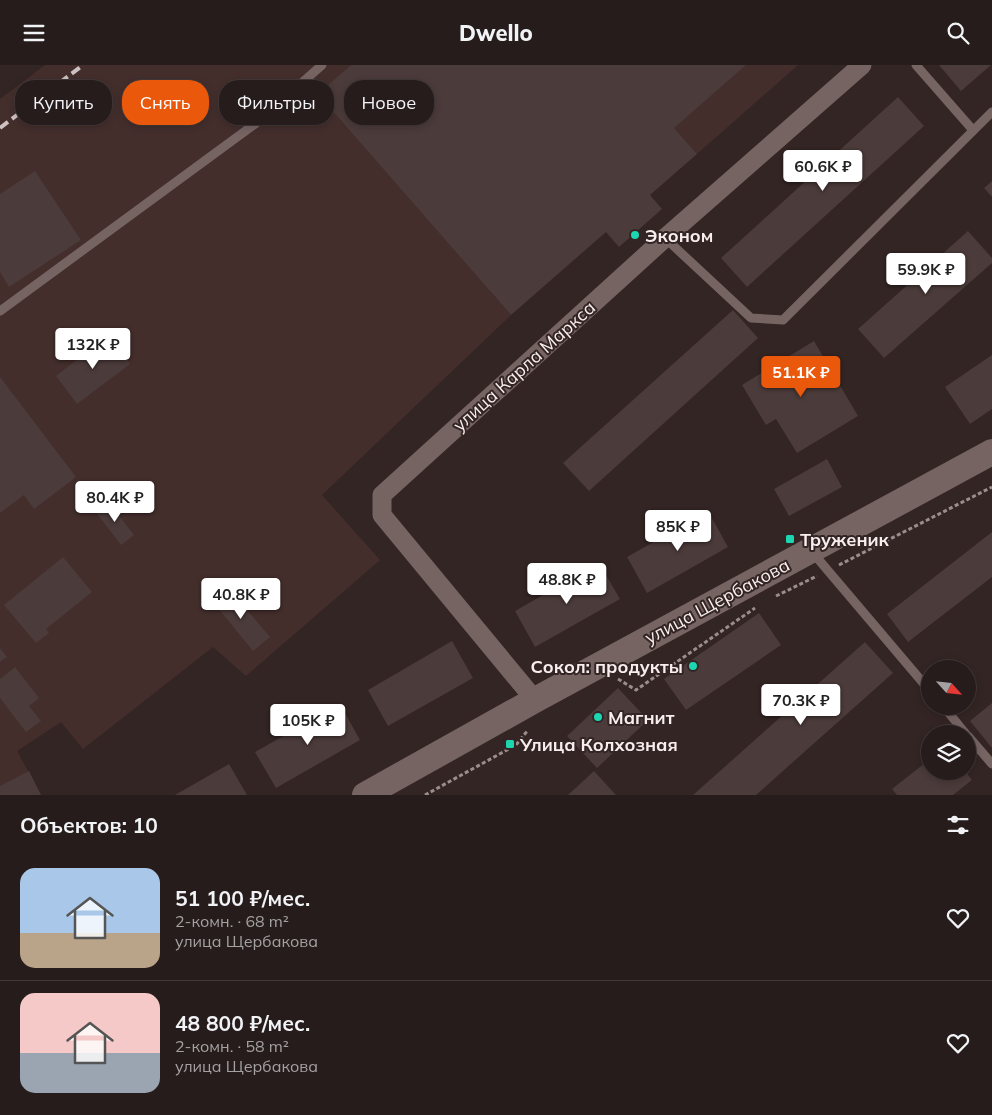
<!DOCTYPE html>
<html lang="ru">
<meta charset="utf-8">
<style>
:root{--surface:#261c1b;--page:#322928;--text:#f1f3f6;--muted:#a4a1a3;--line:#423a3a;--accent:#ea580c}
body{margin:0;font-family:Mulish,sans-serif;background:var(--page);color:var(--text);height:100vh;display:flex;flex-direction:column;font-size:19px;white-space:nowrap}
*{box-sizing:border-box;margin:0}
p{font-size:16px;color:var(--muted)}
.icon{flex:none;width:28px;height:28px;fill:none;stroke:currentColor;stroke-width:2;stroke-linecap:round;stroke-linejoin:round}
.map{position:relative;height:730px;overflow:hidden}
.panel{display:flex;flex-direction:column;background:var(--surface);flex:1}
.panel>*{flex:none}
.guide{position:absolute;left:15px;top:15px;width:500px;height:45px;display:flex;gap:10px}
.needle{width:32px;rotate:117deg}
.fabs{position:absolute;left:921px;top:595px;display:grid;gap:10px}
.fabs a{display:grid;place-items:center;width:55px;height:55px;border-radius:50%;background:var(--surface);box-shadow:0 2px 8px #0003,0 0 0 1px var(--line);font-size:25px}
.price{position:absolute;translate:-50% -42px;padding:0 11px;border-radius:5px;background:#fff;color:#222;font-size:16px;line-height:32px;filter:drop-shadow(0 1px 2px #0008)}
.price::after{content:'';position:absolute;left:50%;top:30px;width:15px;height:11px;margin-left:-8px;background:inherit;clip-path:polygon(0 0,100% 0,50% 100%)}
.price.current{background:var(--accent);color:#fff}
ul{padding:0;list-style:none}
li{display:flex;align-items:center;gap:15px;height:125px;padding:0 20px}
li+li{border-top:1px solid var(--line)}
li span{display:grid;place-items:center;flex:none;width:140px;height:100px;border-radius:15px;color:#555}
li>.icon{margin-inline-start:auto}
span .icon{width:60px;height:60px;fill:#fffc;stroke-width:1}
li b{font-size:21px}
h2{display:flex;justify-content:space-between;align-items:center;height:60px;padding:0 20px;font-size:21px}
.chip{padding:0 18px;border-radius:20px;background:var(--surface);box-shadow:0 2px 8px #0003,0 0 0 1px var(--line);font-size:18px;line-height:45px}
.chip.current{background:var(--accent);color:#fff}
header{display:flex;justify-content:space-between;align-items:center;height:65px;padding:0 20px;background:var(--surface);font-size:22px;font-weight:800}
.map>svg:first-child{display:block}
</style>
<header><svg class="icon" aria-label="menu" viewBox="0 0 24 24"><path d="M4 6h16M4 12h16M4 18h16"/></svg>Dwello<svg class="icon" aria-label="search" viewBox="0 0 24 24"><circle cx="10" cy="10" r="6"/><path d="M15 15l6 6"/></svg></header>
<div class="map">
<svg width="992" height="730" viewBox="0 0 992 730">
<rect width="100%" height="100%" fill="#332524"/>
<path fill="#432e2c" d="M45 0H798L697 89 674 64 490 226 511 250 322 430 380 495 246 611 213 582 83 684 61 657 17 686 41 730H0V34Z"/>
<path fill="#4b3b3a" d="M351 0H746L674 63 697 89 650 130 662 144 619 182 606 167 511 250 318 29Z
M939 0H991L961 26Z
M898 32 924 61 747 222 721 193Z
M35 106 81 175 9 222 0 207V129Z
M992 116V132L984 123Z
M968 166 992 193V198L884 293 858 264Z
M733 245 758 273 589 426 563 398Z
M109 270 130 299 77 339 56 311Z
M814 276 858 351 797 388 776 354 766 360 742 320Z
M992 290V344L970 359 945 322Z
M0 312 76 412 34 444 24 430 0 448Z
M827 394 842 422 789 451 774 424Z
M108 436 134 470 121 480 95 446Z
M708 446 728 482 647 528 627 492Z
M992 467V512L908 577 887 549Z
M63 492 92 527 46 564 49 568 36 578 4 540Z
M599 498 620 534 535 582 515 546Z
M229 524 270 572 253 586 213 537Z
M759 548 781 580 686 645 664 614Z
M452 576 473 613 388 661 368 625Z
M865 577 893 608 756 730H693Z
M0 583 7 592 0 597Z
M15 602 39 633 29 641 41 656 26 667 0 633V614Z
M618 623 648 655 597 703 567 671Z
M992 638V683L970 656Z
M340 639 360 675 276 723 255 687Z
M930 694V706H965L972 715 953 730H897L892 724Z
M229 699 247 730H175Z
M29 706 41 730H0V721Z
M594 706 616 730H568Z"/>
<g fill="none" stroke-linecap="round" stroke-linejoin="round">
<path stroke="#9a8e8d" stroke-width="3" stroke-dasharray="4 2.5" stroke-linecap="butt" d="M839 500 992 422
M776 531 817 511
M618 614 636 625 755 543
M425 730 516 680 528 665"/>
<path stroke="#766463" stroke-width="9" d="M916 0 972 64
M665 173 751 253 783 255 992 47
M0 246 255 59 322 0
M813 488 930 626
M943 641 966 669
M968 671 992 699"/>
<path stroke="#766463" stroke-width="19" d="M535 635 382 450V430L665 173 862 0"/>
<path stroke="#766463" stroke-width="26" d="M365 730 535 635 992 387"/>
<path stroke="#cdc2c1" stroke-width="4" stroke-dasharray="10 5" stroke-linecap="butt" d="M0 63 83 0"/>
</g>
<g fill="#1cd5b1" stroke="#332524" stroke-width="2">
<circle cx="635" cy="170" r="5"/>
<rect x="785" y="469" width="10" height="10" rx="2.5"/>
<circle cx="693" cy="601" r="5"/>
<circle cx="598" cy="652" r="5"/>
<rect x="505" y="674" width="10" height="10" rx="2.5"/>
</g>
<g text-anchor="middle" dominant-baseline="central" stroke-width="4" stroke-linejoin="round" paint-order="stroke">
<g font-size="18" font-weight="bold" fill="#f8eeed" stroke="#332524" text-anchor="start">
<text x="645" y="170">Эконом</text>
<text x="800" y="474">Труженик</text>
<text x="683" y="601" text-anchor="end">Сокол: продукты</text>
<text x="608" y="652">Магнит</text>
<text x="520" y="679">Улица Колхозная</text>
</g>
<g font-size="18" fill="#f8eeed" stroke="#332524">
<text transform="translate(524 301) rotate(-42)">улица Карла Маркса</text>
<text transform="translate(717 536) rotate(-28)">улица Щербакова</text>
</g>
</g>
</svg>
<div class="fabs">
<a><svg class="needle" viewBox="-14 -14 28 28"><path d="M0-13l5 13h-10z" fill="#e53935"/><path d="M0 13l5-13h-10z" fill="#a4a1a3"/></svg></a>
<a><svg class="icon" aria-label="layers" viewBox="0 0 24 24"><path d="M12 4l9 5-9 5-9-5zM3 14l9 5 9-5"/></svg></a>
</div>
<b class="price" style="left:823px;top:127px">60.6K ₽</b>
<b class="price" style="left:926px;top:230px">59.9K ₽</b>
<b class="price" style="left:93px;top:305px">132K ₽</b>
<b class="price current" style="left:801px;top:333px">51.1K ₽</b>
<b class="price" style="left:115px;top:458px">80.4K ₽</b>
<b class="price" style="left:678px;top:487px">85K ₽</b>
<b class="price" style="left:567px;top:540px">48.8K ₽</b>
<b class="price" style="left:241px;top:555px">40.8K ₽</b>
<b class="price" style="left:801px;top:661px">70.3K ₽</b>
<b class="price" style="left:308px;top:681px">105K ₽</b>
<div class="guide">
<a class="chip">Купить</a>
<a class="chip current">Снять</a>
<a class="chip">Фильтры</a>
<a class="chip">Новое</a>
</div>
</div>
<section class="panel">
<h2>Объектов: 10<svg class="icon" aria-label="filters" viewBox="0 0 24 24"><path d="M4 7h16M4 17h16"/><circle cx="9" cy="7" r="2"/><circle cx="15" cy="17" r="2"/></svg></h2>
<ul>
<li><span style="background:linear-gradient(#a9c7e8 65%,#b9a48a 0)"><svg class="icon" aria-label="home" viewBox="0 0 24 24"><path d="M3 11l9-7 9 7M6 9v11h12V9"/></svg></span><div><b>51 100 ₽/мес.</b><p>2-комн. · 68 m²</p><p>улица Щербакова</p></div><svg class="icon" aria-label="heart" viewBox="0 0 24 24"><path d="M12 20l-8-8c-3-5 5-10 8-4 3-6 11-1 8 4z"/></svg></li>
<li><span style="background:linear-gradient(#f6c9c9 60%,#9aa5b1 0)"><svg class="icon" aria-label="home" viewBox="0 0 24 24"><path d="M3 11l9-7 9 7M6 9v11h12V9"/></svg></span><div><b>48 800 ₽/мес.</b><p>2-комн. · 58 m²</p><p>улица Щербакова</p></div><svg class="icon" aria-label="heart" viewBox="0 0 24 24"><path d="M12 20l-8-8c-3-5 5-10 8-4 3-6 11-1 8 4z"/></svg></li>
</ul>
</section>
